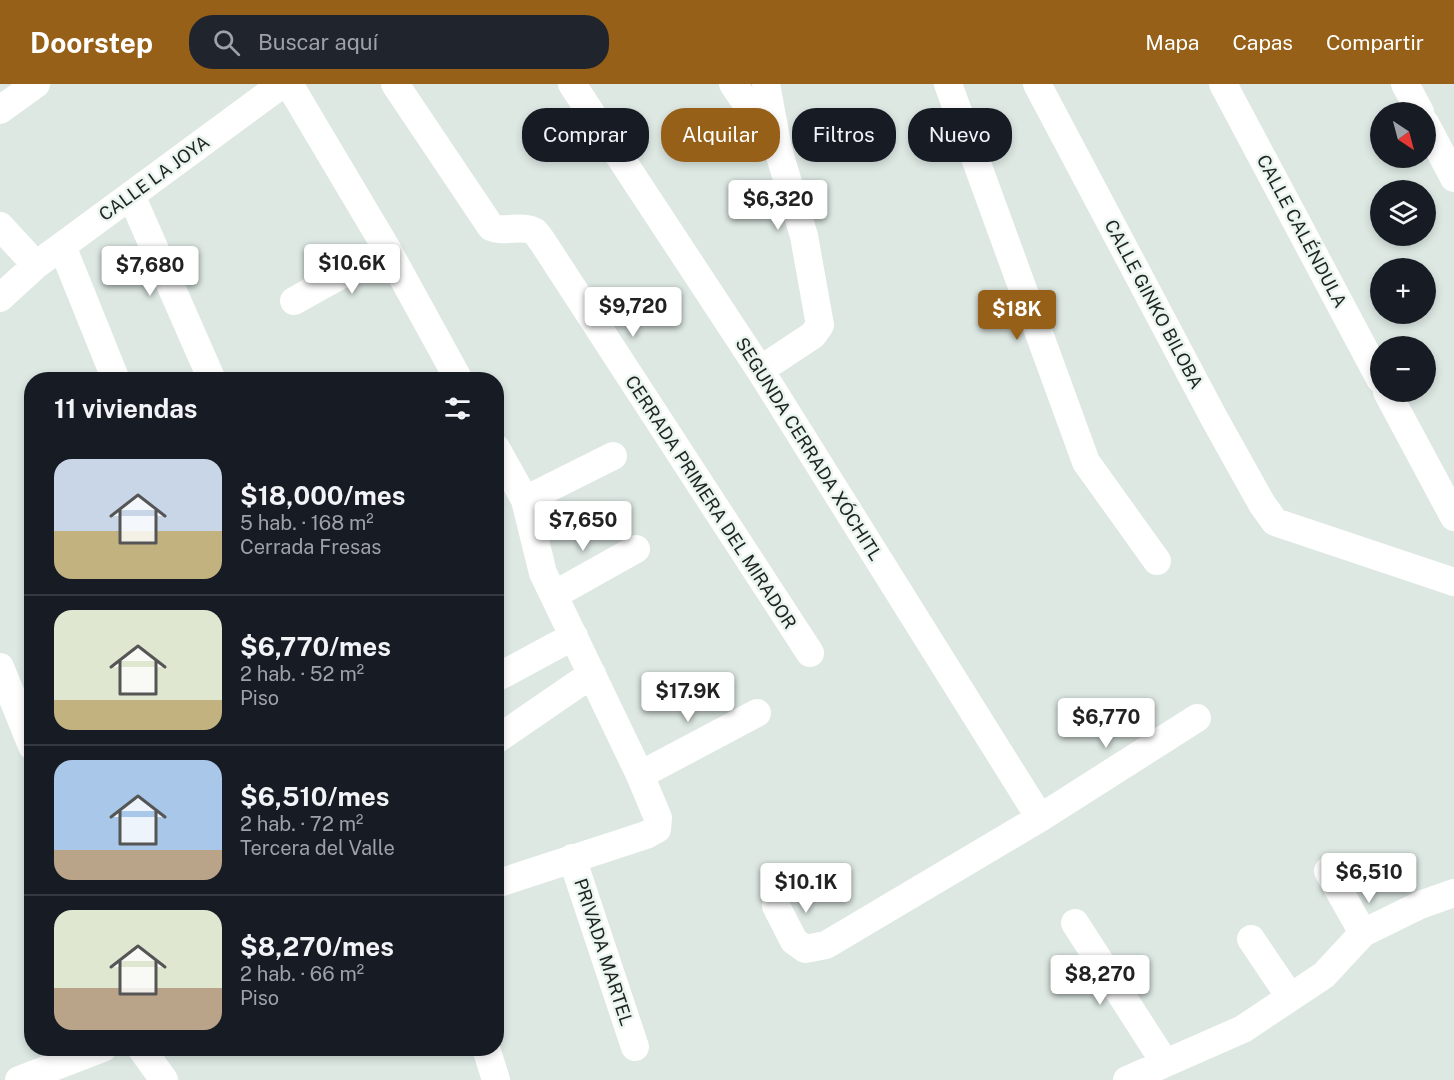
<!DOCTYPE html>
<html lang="es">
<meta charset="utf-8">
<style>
:root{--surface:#171b24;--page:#20242c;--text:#f1f3f6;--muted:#9ea1a6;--line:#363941;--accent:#966018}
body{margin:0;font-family:"Public Sans",sans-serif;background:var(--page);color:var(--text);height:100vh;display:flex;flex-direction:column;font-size:22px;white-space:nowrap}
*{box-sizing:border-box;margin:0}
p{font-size:20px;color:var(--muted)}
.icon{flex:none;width:33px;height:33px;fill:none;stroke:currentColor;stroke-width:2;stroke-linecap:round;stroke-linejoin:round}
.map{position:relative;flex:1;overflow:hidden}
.drawer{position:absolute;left:24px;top:288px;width:480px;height:684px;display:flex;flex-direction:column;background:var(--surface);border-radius:24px;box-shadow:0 3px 9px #0003}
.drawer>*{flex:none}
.top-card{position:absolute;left:522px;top:24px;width:570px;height:54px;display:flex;gap:12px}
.needle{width:39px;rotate:144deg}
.tools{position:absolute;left:1370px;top:18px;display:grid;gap:12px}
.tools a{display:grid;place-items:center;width:66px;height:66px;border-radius:50%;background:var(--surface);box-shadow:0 3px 9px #0003;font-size:30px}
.price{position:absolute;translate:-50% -51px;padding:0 14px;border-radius:6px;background:#fff;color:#222;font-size:20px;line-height:39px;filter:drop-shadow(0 2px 3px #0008)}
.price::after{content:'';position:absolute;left:50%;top:36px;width:18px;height:14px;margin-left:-9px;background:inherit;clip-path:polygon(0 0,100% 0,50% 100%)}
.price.selected{background:var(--accent);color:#fff}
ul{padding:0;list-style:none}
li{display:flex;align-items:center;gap:18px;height:150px;padding:0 30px}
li+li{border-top:2px solid var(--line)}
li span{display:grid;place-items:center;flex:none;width:168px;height:120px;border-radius:18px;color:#555}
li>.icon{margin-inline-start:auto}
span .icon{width:72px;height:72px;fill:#fffc;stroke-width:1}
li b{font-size:26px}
h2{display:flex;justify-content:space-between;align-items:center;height:72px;padding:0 30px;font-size:26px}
.chip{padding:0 21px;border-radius:24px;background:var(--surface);box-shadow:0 3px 9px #0003;font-size:21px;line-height:54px}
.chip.selected{background:var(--accent);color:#fff}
header{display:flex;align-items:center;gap:36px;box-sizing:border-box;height:84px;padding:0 30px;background:var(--accent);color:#fff}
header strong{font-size:28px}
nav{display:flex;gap:33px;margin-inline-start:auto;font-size:21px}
.search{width:420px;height:54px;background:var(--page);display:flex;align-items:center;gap:15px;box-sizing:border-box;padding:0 21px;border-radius:24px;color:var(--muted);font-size:22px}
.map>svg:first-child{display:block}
</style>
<header>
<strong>Doorstep</strong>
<div class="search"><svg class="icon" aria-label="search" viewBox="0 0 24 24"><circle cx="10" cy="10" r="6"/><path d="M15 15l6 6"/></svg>Buscar aquí</div>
<nav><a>Mapa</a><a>Capas</a><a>Compartir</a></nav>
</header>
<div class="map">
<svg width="1454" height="996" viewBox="0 0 1454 996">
<rect width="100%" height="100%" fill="#dde8e3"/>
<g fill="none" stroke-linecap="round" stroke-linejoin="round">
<path stroke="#fff" stroke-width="28" d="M289 0 387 165 459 296
M395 0 491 143C504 149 523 140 535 148 538 151 542 157 544 160L810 569
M572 0 760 286 1040 734
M733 0 771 56
M948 0 1086 378 1157 477
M1037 0 1214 334 1262 420 1275 438 1454 498
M1223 0 1380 295
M1405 0 1420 28
M0 26 36 0
M1425 39 1454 94
M131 111 212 296
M0 142 36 181
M62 162 116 296
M0 214 36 181 62 162 282 0
M294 217 387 165
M760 286 813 251 820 241 804 152 778 65 766 0
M1387 308 1454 433
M496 364 525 416 543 489 640 691 658 734 657 745 646 751 496 800
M525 416 613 372
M554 511 636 465
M0 583 32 662
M496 594 574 552
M496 656 592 590
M640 691 757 629
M572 774 635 963
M1328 787 1363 849
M776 822 794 857 805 865 826 861 1040 734 1197 634
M1075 839 1165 979
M1251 855 1290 913
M141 964 164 996
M486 964 496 996
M19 996 103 964
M1127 996 1243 945 1324 891 1363 849 1420 821 1454 809"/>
</g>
<g text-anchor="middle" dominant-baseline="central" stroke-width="5" stroke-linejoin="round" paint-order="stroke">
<g font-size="18" fill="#212523" stroke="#eaf5f0">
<text transform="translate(154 94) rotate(-36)">CALLE LA JOYA</text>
<text transform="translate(1302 147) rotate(62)">CALLE CALÉNDULA</text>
<text transform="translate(1154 220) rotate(62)">CALLE GINKO BILOBA</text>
<text transform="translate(809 365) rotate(58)">SEGUNDA CERRADA XÓCHITL</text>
<text transform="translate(711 418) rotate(57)">CERRADA PRIMERA DEL MIRADOR</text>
<text transform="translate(604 868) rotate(72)">PRIVADA MARTEL</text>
</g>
</g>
</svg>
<div class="tools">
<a><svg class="needle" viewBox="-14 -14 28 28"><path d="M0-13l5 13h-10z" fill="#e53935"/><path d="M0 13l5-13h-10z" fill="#9ea1a6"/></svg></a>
<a><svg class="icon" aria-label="layers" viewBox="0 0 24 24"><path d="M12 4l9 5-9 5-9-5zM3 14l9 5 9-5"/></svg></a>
<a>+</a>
<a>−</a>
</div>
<b class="price" style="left:778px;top:147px">$6,320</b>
<b class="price" style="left:352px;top:211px">$10.6K</b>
<b class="price" style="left:150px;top:213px">$7,680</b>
<b class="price" style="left:633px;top:254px">$9,720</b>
<b class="price selected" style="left:1017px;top:257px">$18K</b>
<b class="price" style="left:583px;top:468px">$7,650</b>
<b class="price" style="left:688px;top:639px">$17.9K</b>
<b class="price" style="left:1106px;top:665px">$6,770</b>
<b class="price" style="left:1369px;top:820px">$6,510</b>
<b class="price" style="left:806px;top:830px">$10.1K</b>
<b class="price" style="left:1100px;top:922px">$8,270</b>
<div class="top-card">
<a class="chip">Comprar</a>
<a class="chip selected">Alquilar</a>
<a class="chip">Filtros</a>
<a class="chip">Nuevo</a>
</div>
<section class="drawer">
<h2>11 viviendas<svg class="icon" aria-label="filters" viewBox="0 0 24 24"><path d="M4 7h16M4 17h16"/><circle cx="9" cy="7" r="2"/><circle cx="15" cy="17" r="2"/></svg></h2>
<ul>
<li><span style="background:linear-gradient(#c9d6e8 60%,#c2b280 0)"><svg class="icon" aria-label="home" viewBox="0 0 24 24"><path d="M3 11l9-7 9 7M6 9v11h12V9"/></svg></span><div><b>$18,000/mes</b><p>5 hab. · 168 m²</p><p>Cerrada Fresas</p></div></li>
<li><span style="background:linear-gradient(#dfe7d0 75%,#c2b280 0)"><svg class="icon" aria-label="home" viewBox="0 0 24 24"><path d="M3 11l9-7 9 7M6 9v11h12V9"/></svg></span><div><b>$6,770/mes</b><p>2 hab. · 52 m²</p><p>Piso</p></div></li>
<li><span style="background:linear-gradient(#a9c7e8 75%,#b9a48a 0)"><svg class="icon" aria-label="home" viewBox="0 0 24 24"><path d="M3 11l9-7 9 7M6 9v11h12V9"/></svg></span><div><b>$6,510/mes</b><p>2 hab. · 72 m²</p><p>Tercera del Valle</p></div></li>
<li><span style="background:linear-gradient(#dfe7d0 65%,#b9a48a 0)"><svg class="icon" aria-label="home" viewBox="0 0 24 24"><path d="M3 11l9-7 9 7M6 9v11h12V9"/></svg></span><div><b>$8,270/mes</b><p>2 hab. · 66 m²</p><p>Piso</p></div></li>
</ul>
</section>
</div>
